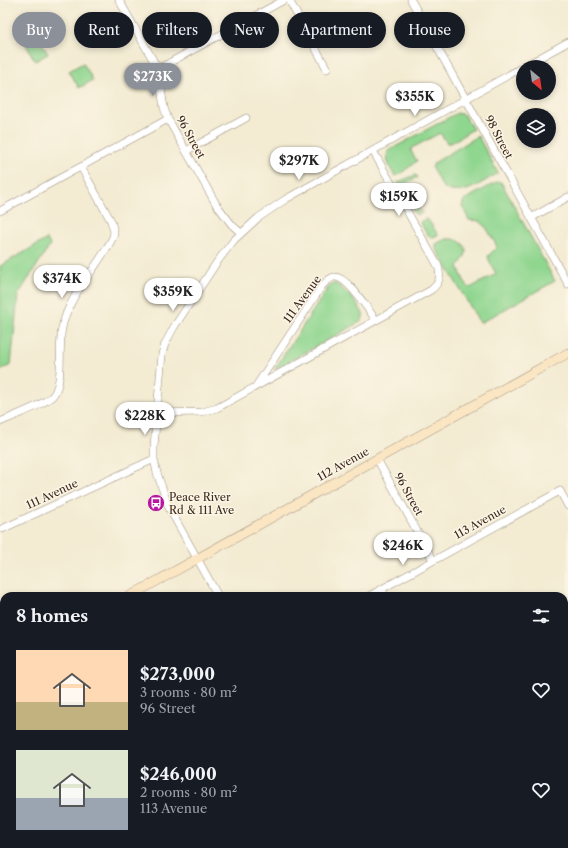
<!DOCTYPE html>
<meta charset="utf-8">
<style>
:root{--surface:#171b24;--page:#242831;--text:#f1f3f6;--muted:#9ea1a6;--accent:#8c9099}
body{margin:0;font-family:"Libre Caslon Text",serif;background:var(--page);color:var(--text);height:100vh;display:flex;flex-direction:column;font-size:15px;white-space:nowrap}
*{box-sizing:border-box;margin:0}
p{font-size:13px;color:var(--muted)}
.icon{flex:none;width:22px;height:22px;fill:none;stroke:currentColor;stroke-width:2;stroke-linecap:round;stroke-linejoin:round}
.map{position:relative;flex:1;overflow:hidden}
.panel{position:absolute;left:0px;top:592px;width:568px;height:256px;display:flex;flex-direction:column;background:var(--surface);border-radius:12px 12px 0 0;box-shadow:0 2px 6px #0003}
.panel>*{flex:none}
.top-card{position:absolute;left:12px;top:12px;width:544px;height:36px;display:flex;gap:8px}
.needle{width:26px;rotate:151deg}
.controls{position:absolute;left:516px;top:60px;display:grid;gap:8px}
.controls a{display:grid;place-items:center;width:40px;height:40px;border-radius:50%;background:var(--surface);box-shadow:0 2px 6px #0003;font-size:20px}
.price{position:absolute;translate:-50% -34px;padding:0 9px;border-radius:14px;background:#fff;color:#222;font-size:13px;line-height:26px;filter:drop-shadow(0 1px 2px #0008)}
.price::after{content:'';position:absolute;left:50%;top:24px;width:12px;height:9px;margin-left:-6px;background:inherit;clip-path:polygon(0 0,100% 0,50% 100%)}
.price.active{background:var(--accent);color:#fff}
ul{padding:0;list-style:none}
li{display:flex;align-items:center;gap:12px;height:100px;padding:0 16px}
li span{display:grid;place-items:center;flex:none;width:112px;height:80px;border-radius:0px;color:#555}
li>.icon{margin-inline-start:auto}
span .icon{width:48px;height:48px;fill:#fffc;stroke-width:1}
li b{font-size:17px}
h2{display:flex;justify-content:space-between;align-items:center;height:48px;padding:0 16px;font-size:17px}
.pill{padding:0 14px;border-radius:18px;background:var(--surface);box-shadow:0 2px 6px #0003;font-size:14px;line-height:36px}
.pill.active{background:var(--accent);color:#fff}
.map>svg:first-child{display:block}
</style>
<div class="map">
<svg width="568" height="848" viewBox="0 0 568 848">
<rect width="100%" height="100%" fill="#fcf5e5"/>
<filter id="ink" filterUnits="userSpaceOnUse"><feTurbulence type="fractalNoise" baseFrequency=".025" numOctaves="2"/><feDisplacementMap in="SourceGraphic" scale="8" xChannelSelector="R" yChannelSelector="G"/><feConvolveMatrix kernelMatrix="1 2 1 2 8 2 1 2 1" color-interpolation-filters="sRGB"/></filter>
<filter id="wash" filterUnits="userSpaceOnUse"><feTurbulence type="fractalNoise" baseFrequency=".012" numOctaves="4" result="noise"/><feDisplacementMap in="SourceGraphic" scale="16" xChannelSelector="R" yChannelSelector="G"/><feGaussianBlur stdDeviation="0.9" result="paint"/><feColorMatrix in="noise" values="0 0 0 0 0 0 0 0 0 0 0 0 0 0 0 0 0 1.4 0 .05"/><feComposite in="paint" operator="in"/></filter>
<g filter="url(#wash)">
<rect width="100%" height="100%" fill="#f3ebd2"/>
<path fill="#8fd68f" stroke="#658056" d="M36 32 48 54 35 61 23 39Z
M83 63 93 80 79 88 69 71Z
M457 113 464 115 473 129 451 143H447L440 133 412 148 411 151 417 161 400 174 395 176C390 169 385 159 388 151Z
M478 136 498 173C484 181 463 198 446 189 439 185 436 174 432 168L434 163Z
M415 175 418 177 407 182 405 185 420 211 423 212 418 215 415 214 398 182Z
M497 182H501L555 281 480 323 436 249V244C440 242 444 239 448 239 456 238 468 244 466 253 465 258 460 263 458 267L465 283 470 288 496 274 489 260 488 256 497 247C494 241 485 223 479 221 476 220 473 221 469 220L462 206 464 200Z
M426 219 429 221 438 235 433 237 428 236 420 222Z
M47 239 50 245 18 295 11 365 0 370V266Z
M333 283C341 284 360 306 363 314 364 317 362 320 360 322L274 370 330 285Z"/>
</g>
<g filter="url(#ink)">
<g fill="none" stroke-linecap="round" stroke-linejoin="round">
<defs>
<path id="street" d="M119 0 158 69 164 108 168 119 216 204 232 225 241 233
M289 0 327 69
M411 0 568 284
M523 67 568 42
M158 69 284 0
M186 151 246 118
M0 211 168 119
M531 218 568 197
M256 386 322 286C325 283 329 278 334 277 347 275 368 310 376 320
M156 413 202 412 217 408 431 290C440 283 441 276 438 266L373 151
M0 422C11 417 49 403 54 394 64 379 58 346 62 328 69 293 98 268 113 237L114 232 111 221 81 167
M377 459 433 560
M2 529 154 459
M382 589 385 596
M218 596 169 508 157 473 154 459V446L162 354 165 344 174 327 217 262 234 240 258 218 286 199 523 67
M369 596 560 491 568 506
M564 663 568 661
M564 708 568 716
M564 780 568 777
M564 822 568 829
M127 844 129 848
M441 848 448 844"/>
<path id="secondary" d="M130 596 568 353
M0 668 4 666"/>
</defs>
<use href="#street" stroke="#978a78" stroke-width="8"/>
<use href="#secondary" stroke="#978a78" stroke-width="10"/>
<use href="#street" stroke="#fff" stroke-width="7"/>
<use href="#secondary" stroke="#fbe6c4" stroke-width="9"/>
</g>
</g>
<defs>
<symbol id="bus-disc" viewBox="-11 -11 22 22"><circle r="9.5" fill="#b5179e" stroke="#fcf5e5"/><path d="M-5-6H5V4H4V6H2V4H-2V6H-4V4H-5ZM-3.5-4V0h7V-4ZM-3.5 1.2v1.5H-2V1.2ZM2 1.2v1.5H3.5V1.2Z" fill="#fff"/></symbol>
</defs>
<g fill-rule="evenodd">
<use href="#bus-disc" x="146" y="493" width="20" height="20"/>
</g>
<g text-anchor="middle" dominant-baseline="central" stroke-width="3" stroke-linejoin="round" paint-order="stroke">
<g font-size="11" fill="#3b2a1e" stroke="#fcf5e5">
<text transform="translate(191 137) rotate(61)">96 Street</text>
<text transform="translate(499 137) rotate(62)">98 Street</text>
<text transform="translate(302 299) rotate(-54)">111 Avenue</text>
<text transform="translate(343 464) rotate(-29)">112 Avenue</text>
<text transform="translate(52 494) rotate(-25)">111 Avenue</text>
<text transform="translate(409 494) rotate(61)">96 Street</text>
<text transform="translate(480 522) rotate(-29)">113 Avenue</text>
</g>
<g font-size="11" fill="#3b2a1e" stroke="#fcf5e5" text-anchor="start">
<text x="169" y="497">Peace River<tspan x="169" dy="13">Rd &amp; 111 Ave</tspan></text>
</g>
</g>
</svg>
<div class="controls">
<a><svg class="needle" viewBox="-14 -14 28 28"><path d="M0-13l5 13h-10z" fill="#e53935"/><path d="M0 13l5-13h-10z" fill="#9ea1a6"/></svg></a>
<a><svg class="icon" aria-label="layers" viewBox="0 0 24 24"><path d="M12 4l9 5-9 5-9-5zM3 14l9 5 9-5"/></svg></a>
</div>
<b class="price active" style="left:153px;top:97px">$273K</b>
<b class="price" style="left:415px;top:117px">$355K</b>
<b class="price" style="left:299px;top:181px">$297K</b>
<b class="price" style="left:399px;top:217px">$159K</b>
<b class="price" style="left:62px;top:299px">$374K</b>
<b class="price" style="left:173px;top:312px">$359K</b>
<b class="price" style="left:145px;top:436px">$228K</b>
<b class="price" style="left:403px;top:566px">$246K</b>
<div class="top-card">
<a class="pill active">Buy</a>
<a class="pill">Rent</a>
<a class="pill">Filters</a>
<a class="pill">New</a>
<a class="pill">Apartment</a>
<a class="pill">House</a>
</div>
<section class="panel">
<h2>8 homes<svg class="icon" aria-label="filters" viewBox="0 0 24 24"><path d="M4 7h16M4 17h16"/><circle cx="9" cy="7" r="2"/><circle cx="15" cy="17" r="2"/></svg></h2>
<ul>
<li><span style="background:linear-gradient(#ffd9b3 65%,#c2b280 0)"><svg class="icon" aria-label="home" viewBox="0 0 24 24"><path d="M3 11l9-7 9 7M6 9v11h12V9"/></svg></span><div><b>$273,000</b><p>3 rooms · 80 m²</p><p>96 Street</p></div><svg class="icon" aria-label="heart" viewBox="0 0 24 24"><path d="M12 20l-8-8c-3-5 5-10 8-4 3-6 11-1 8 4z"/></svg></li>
<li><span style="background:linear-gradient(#dfe7d0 60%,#9aa5b1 0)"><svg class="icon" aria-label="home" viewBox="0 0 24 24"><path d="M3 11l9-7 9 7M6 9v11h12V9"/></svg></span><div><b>$246,000</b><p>2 rooms · 80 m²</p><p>113 Avenue</p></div><svg class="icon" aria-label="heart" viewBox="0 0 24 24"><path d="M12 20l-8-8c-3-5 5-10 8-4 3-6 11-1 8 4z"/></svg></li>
</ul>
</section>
</div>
